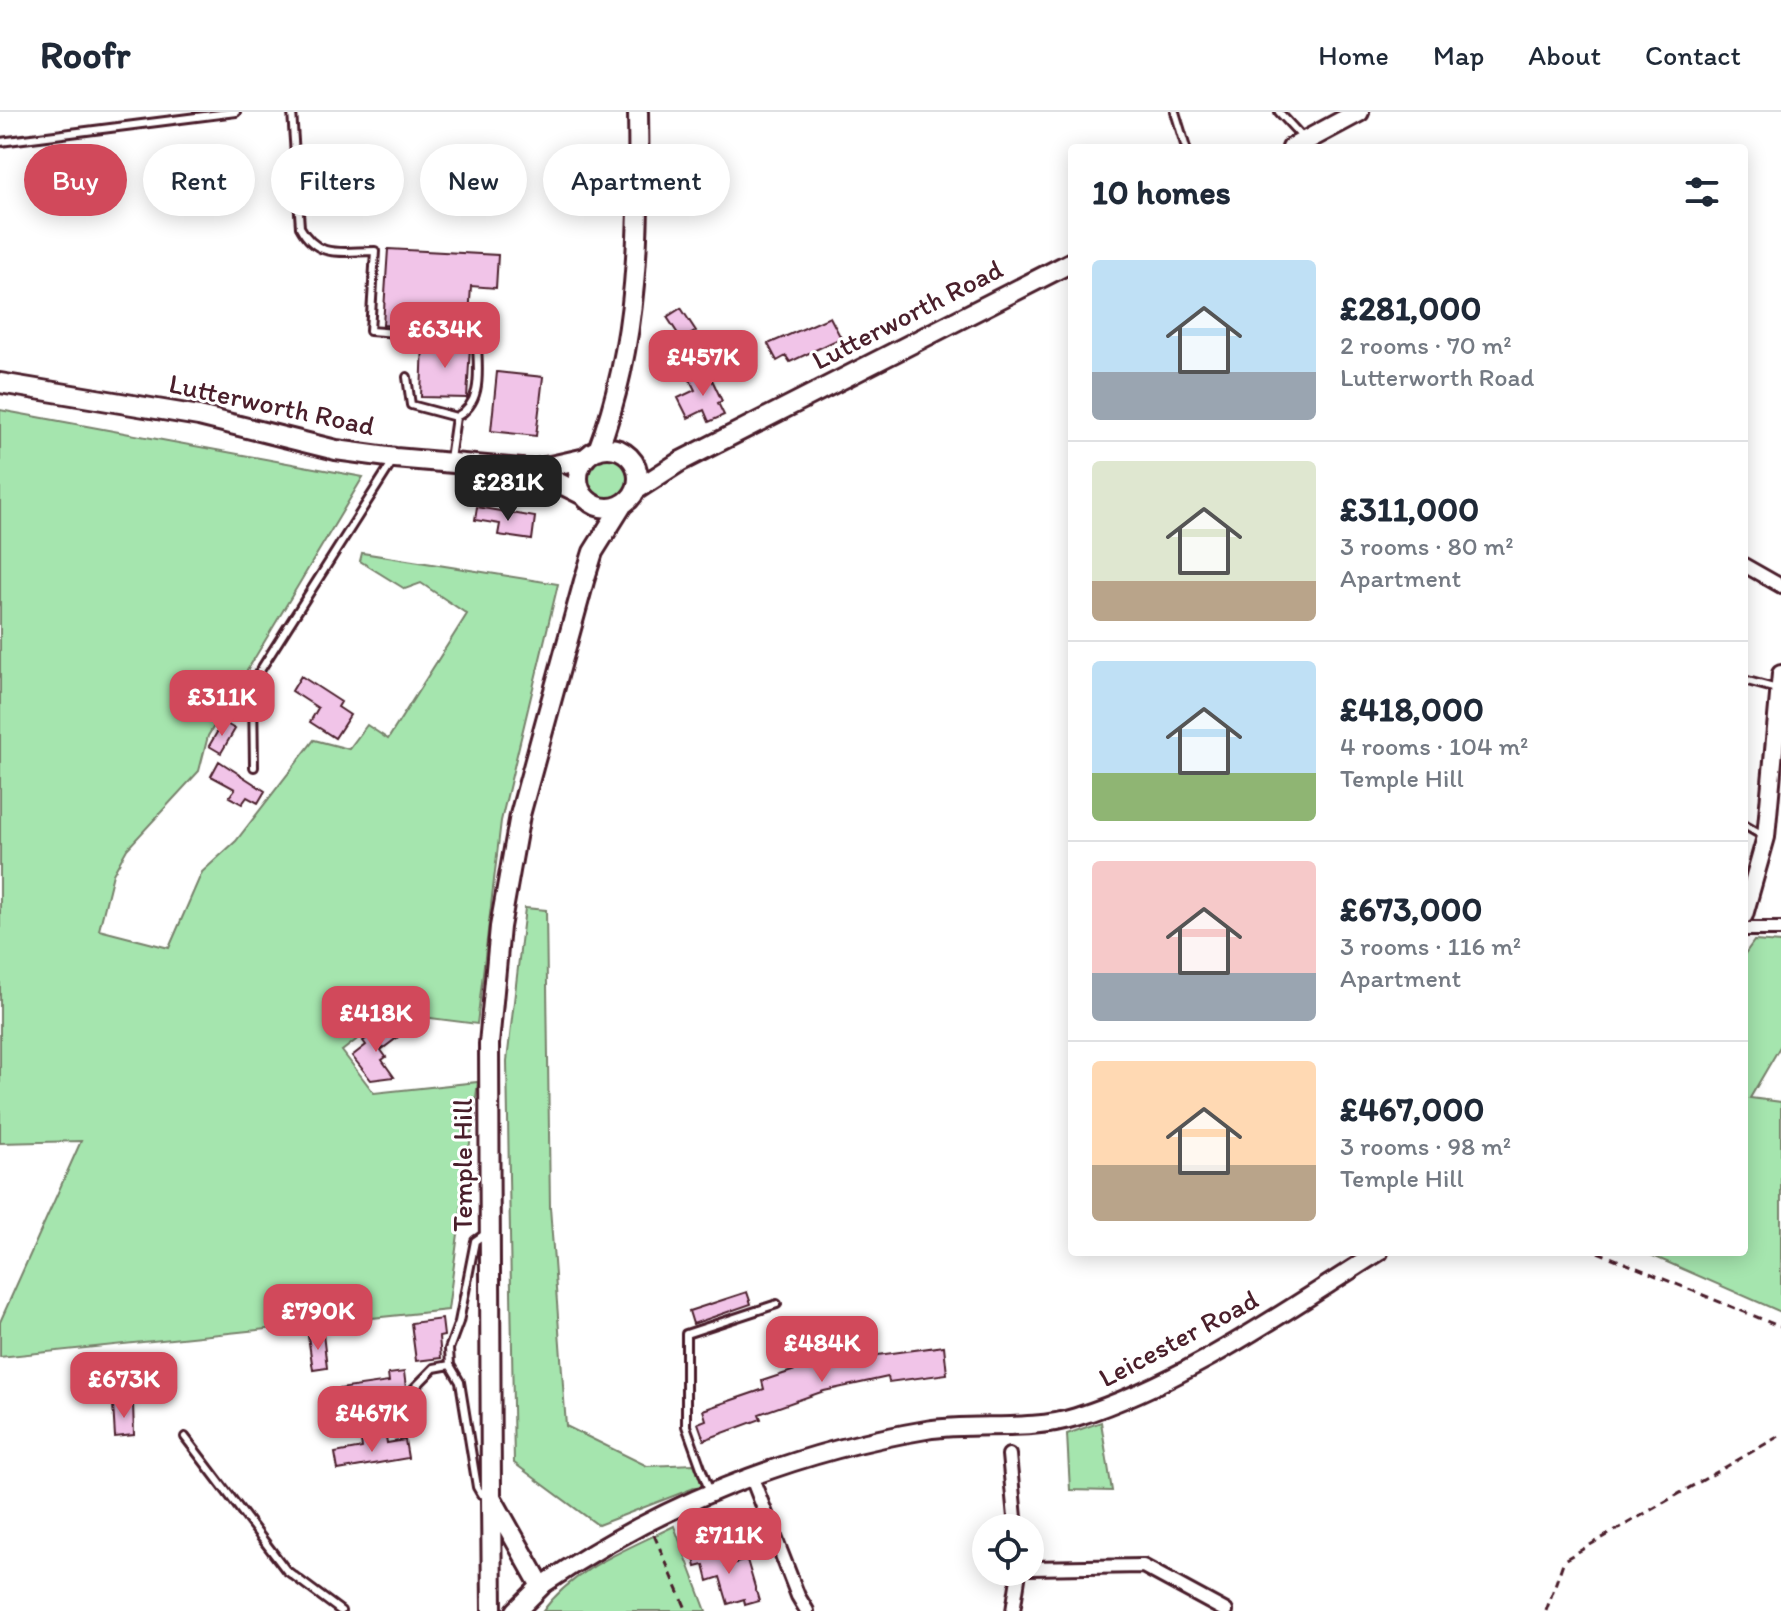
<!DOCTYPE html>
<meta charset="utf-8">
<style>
:root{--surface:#fff;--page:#f6f6f7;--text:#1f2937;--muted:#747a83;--line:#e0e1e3;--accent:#d1495b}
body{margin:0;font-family:Itim,sans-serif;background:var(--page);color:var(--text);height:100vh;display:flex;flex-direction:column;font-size:30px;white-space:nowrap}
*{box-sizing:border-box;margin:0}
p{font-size:26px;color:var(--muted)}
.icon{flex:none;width:44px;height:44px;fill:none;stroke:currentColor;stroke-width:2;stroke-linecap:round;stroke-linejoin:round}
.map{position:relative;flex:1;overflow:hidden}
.sheet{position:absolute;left:1068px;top:32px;width:680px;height:1112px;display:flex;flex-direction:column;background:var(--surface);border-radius:8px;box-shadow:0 4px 20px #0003}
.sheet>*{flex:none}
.guide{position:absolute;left:24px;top:32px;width:760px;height:72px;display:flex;gap:16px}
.buttons{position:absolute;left:972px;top:1402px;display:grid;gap:16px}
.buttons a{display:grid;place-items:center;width:72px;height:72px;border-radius:50%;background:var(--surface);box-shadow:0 4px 20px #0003;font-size:40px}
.price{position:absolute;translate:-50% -68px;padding:0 18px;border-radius:16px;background:var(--accent);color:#fff;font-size:26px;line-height:52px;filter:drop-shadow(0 2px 4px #0008)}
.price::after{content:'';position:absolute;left:50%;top:48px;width:24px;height:18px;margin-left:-12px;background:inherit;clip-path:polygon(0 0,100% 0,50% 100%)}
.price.active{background:#222;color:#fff}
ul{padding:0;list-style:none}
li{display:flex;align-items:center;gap:24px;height:200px;padding:0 24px}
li+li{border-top:2px solid var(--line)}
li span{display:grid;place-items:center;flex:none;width:224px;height:160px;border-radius:8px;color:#555}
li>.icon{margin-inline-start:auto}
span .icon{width:96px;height:96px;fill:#fffc;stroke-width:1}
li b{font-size:34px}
h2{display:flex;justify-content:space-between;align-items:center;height:96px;padding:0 24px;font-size:34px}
.chip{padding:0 28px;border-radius:36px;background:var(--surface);box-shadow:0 4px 20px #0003;font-size:28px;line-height:72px}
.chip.active{background:var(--accent);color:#fff}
header{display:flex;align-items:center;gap:48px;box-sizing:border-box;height:112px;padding:0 40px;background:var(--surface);border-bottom:2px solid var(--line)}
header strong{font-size:38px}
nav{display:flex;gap:44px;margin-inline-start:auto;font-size:28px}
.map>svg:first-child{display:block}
</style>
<header>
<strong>Roofr</strong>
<nav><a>Home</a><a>Map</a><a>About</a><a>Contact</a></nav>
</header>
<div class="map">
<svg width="1781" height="1499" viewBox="0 0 1781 1499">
<rect width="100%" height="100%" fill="#fff"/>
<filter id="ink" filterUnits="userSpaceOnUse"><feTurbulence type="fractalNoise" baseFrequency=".0125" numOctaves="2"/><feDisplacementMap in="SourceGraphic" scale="16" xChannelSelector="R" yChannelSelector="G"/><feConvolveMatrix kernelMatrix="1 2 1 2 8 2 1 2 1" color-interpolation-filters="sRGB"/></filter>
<g filter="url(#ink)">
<path fill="#a5e5ae" stroke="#78826c" stroke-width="2" d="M0 298 363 365 208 624 199 659 127 737 113 762 99 818 169 836 202 760 236 729 314 628 349 637 367 613 388 627 467 502 421 471 405 477 360 449 362 441 558 472 501 709 477 912 391 901 342 939 374 981 478 970 448 1198 0 1245V1210L81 1029 0 1031Z
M585 366a23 23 0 1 1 46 0a23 23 0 1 1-46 0Z
M525 796 546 798 550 1095 566 1314 647 1354 694 1352 702 1373 598 1413 514 1351 507 949Z
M1754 829 1781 831V933L1750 986 1781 990V1200L1644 1140H1744V843Z
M1101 1310 1112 1379 1070 1378 1067 1322Z
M674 1414 706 1499H543C574 1456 628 1437 674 1414Z"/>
<path fill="#f1c4e8" stroke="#4a1f2b" stroke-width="2" d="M388 137 498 143 496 176 471 174 468 220 383 213Z
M681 196 696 219 682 228 667 205Z
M830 205 841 226 790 250 786 244 777 249 768 232Z
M423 229 470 234 467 286 421 285Z
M708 259 722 289 718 291 724 303 709 310 704 298 688 306 678 286 695 278 690 268Z
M497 260 543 265 536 324 491 319Z
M477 395 535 405 532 428 498 423 500 412 475 408Z
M301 564 341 590 338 595 350 603 335 626 310 610 318 596 292 579Z
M223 610 235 617 221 641 209 634Z
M219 649 265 679 258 691 247 685 242 692 229 685 235 677 211 664Z
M387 911 398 925 381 938 386 945 382 948 394 965 371 968 352 944 366 933 363 929Z
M747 1180 751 1192 693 1212 689 1199Z
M442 1207 444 1224 439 1225 441 1246 416 1249 411 1211Z
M323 1222 327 1256 313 1258 308 1224Z
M944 1234 947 1262 889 1270 888 1265 824 1279 759 1302 761 1307 704 1328 698 1311 706 1308 703 1298 764 1277 762 1269 795 1258 870 1239 871 1244Z
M123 1247 126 1266 110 1268 107 1250Z
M404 1260 406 1276 398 1284 385 1286 386 1296 380 1302 329 1309 325 1279 389 1270 388 1262Z
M133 1291 134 1323 115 1325 113 1292Z
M386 1325 387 1331 405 1328 408 1346 338 1358 335 1341 362 1336 361 1329Z
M720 1435 725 1454 747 1448 759 1489 745 1493 744 1487 728 1492 720 1465 708 1469 704 1453 696 1455 693 1442Z"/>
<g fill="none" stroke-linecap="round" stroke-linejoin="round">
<defs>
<path id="service" d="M292 0 300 115C318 148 342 139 375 139L370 219 477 227C477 256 485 290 456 305
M1175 0 1186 36
M1279 0 1303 26
M0 30 236 0
M407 265 411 293 456 305 450 347
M1744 568 1777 577
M254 655 253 579 256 565 393 349
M1744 713 1763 724
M450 1253 449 1237 459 1210 475 1129 485 1122
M381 1310 434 1256 450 1253 460 1270 477 1375 481 1382 487 1384
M185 1325 286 1458 341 1499
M709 1378 686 1314V1222L777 1192"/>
<path id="minor" d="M1744 453 1781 474
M1744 817H1781
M1009 1343 1016 1416
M752 1366 798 1484 807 1499
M1030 1456 1143 1454 1226 1499
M1013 1499 1019 1460"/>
<path id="tertiary" d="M1744 803 1766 725 1781 562
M541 1474C656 1395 788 1341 926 1318 974 1310 1029 1320 1076 1305 1186 1270 1283 1200 1379 1140"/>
<path id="secondary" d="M1292 36 1359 0
M0 271 199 304 336 338 395 346 533 358 586 346
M578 366a30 30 0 1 1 60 0a30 30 0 1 1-60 0Z
M598 338C639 231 640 113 638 0
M533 358 583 383
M636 378 681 349 1072 150
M491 1386 492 1499
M516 1499 541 1474 491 1385 489 932 500 815 520 703 584 469 593 440 623 392"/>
</defs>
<use href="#service" stroke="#4a1f2b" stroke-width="12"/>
<use href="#minor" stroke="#4a1f2b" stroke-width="18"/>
<use href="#tertiary" stroke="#4a1f2b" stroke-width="22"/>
<use href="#secondary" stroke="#4a1f2b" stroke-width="24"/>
<path stroke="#4a1f2b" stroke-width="3" stroke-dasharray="8 6" stroke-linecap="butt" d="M1598 1140 1781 1215
M654 1423 687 1499
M1546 1499 1564 1448 1781 1323"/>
<use href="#service" stroke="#fff" stroke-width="6"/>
<use href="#minor" stroke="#fff" stroke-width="12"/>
<use href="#tertiary" stroke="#fff" stroke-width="16"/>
<use href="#secondary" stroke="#fff" stroke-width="18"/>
</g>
</g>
<g text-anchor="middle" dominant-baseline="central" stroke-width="6" stroke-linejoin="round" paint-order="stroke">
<g font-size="28" fill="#4a1f2b" stroke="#fff">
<text transform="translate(907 202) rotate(-27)">Lutterworth Road</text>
<text transform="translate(272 292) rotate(12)">Lutterworth Road</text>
<text transform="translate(462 1053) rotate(-90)">Temple Hill</text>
<text transform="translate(1178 1226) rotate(-28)">Leicester Road</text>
</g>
</g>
</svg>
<div class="buttons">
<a><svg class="icon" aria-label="locate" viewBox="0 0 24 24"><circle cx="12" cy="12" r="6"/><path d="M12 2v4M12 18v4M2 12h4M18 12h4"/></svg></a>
</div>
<b class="price" style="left:445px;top:258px">£634K</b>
<b class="price" style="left:703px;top:286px">£457K</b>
<b class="price active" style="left:508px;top:411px">£281K</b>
<b class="price" style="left:222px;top:626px">£311K</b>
<b class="price" style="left:376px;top:942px">£418K</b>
<b class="price" style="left:318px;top:1240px">£790K</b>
<b class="price" style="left:822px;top:1272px">£484K</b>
<b class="price" style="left:124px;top:1308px">£673K</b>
<b class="price" style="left:372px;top:1342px">£467K</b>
<b class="price" style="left:729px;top:1464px">£711K</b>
<div class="guide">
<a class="chip active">Buy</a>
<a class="chip">Rent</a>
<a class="chip">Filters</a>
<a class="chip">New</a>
<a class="chip">Apartment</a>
</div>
<section class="sheet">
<h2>10 homes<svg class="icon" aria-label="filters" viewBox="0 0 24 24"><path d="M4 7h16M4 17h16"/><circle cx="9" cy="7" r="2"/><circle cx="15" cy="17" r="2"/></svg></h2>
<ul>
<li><span style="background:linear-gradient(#bfe0f5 70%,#9aa5b1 0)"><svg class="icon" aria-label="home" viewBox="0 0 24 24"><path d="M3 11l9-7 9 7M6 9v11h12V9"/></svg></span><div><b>£281,000</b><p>2 rooms · 70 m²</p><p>Lutterworth Road</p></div></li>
<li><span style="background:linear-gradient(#dfe7d0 75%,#b9a48a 0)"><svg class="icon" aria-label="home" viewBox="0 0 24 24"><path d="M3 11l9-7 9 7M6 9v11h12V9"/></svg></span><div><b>£311,000</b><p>3 rooms · 80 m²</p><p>Apartment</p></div></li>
<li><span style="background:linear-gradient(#bfe0f5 70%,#8fb573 0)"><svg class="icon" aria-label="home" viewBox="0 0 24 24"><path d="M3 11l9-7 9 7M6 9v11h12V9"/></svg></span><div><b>£418,000</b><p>4 rooms · 104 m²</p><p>Temple Hill</p></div></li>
<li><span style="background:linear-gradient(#f6c9c9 70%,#9aa5b1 0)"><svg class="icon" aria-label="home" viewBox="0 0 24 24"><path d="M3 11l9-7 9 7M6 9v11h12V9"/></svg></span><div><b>£673,000</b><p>3 rooms · 116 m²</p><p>Apartment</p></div></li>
<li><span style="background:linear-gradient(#ffd9b3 65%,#b9a48a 0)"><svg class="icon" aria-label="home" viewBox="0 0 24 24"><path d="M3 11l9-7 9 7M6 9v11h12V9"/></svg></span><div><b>£467,000</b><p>3 rooms · 98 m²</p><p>Temple Hill</p></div></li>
</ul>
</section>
</div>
